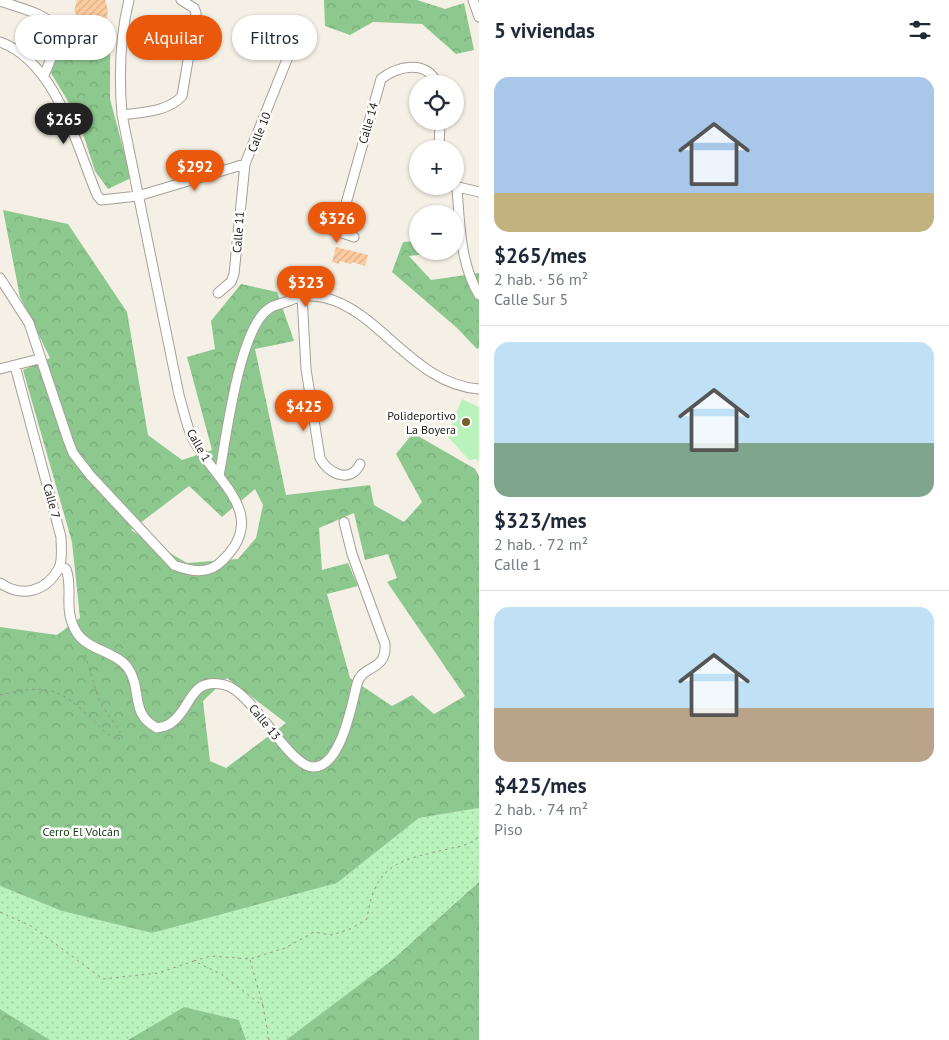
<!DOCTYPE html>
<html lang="es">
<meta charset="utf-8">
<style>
:root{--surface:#fff;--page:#f2f2f3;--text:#1f2937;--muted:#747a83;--line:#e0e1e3;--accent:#ea580c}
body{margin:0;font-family:"PT Sans",sans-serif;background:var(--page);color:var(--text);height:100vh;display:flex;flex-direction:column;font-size:19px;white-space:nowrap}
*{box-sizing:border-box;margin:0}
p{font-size:16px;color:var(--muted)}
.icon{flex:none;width:28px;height:28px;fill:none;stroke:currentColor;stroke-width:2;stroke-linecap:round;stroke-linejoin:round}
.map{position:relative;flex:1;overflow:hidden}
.side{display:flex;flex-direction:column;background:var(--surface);width:470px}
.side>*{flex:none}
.guide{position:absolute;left:15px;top:15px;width:389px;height:45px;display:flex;gap:10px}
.fabs{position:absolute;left:409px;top:75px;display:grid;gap:10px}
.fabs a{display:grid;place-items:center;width:55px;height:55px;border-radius:50%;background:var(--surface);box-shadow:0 1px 4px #0004;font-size:25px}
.price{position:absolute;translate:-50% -42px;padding:0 11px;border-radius:18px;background:var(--accent);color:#fff;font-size:16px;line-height:32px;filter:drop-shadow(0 1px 2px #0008)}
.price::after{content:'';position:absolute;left:50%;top:30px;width:15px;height:11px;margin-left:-8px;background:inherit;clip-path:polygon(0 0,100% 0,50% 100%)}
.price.selected{background:#222;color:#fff}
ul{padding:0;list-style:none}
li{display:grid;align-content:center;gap:10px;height:265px;padding:0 15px}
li+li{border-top:1px solid var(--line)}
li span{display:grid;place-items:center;height:155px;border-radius:15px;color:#555}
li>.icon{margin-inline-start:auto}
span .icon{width:90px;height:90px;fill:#fffc;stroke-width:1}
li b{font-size:21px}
h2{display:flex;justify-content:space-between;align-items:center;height:60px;padding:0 15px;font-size:21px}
.chip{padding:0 18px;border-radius:22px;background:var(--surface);box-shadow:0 1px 4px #0004;font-size:18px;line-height:45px}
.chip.selected{background:var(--accent);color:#fff}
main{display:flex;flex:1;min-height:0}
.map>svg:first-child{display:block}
</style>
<main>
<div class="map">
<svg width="479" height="1040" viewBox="0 0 479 1040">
<defs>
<pattern id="grass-dots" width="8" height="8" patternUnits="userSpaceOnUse" patternTransform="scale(1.25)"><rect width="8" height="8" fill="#b9f3bb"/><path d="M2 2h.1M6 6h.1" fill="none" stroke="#9fd0a0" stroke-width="1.8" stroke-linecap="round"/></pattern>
<pattern id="forest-crowns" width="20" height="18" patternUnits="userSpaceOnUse" patternTransform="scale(1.25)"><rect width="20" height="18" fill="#8dc88f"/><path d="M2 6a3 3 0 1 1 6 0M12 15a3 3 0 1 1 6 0" fill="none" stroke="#79ab7b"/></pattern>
<pattern id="building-hatch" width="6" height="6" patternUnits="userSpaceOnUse" patternTransform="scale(1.25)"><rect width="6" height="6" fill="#fdcba0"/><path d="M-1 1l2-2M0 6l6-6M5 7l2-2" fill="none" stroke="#d8ae89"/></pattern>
</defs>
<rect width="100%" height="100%" fill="#f5f0e5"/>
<path fill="url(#grass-dots)" d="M479 808V882L391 961 286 1040H246L239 1020 184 1007 128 1040H50L0 1009V886L62 911 152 933 337 883 419 818Z"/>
<path fill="url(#forest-crowns)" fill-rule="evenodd" d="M324 0H417L445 9 464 3 474 50 456 54 422 24 373 22 350 35 325 26Z
M60 43H110V99L131 178 108 189 95 171 78 118 51 73Z
M3 210 68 224 127 312 148 435 182 460 212 450 187 357 215 349 211 321 241 284 277 292 294 341 255 349 286 495 370 485 374 505 404 522 422 502 396 454 413 433 475 469 479 476V808L419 818 337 883 152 933 62 911 0 886V627L57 635 80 618 72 542 23 370 50 358 20 297ZM189 486 222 517 255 489 263 505 256 538 238 559 187 563 131 530ZM354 513 365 560 388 554 397 578 387 582 465 696 434 714 412 695 392 706 350 678 327 594 358 586 348 563 322 570 319 528ZM227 678 286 723 226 768 210 761 203 701Z
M417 241 418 251H454L409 256 431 280 479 273V348L477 349 457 328 392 272 403 242Z
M479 882V1040H286L391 961Z
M184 1007 239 1020 246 1040H128Z
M0 1009 50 1040H0Z"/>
<path fill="#b9f3bb" d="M462 399 479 407V462L476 459 469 460 447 436Z"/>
<path fill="url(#building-hatch)" d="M77 0H105L108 10 106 22 99 27 82 22 74 11Z
M336 247 368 255 365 266 352 262 351 264 340 261 339 264 332 262Z"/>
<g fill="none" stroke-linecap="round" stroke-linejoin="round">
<defs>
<path id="street" d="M473 0 479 17
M0 1C48 17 71 18 44 75
M281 32 309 42
M0 42C56 62 76 144 97 195L101 200 138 196 245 164
M122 115C142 112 168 112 182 96L196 13 194 8 181 0
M439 149 440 121
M454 186 479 192
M457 189C460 225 460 263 479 295
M327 228 354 237
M338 232 381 79C396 66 428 59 437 84
M0 278 29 323 68 440 73 453 90 475 174 565C192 572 209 575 223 560 272 512 211 479 191 435 186 423 183 408 179 395L122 115C119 78 120 36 129 0
M218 293 231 282 234 274 245 164 296 37
M302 296 306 369 320 458C328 474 351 484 360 464
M0 369 39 359
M219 476C226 440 239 326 270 308 276 304 285 303 291 300 322 287 354 308 377 328 407 354 437 386 479 389
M60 567 66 569C74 590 62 609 77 633 88 650 117 652 128 668 143 690 129 713 157 728 161 727 168 726 171 723 192 709 189 676 225 685 253 692 288 766 313 767 341 768 352 703 357 684 362 664 387 672 385 644L352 554 344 522
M0 583C22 598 46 592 59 568 63 560 61 546 61 537L15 366"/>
</defs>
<use href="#street" stroke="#a5a097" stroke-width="11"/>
<path stroke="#98948c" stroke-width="1" stroke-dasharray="2.5 4" stroke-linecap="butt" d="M0 695C47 684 59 687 94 721 102 729 108 736 119 740L120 731 100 703 84 651
M0 912 31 926 103 979 158 973 194 961 221 974 263 1006 269 1040
M250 960 263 1006
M194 961 210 956 250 959 285 948 314 932 332 935 350 929 367 919C375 861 402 860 452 848 462 846 472 844 479 836"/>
<use href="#street" stroke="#fff" stroke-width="9"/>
</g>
<circle fill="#735d2d" stroke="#fefdfb" stroke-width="2" cx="466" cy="422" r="5"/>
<g text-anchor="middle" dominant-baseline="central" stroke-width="5" stroke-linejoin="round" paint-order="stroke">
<g font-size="12" fill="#1e1c18" stroke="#fefdfb">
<text transform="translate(368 123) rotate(-74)">Calle 14</text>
<text transform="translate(259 132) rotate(-68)">Calle 10</text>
<text transform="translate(238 232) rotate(-86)">Calle 11</text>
<text transform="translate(199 445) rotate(60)">Calle 1</text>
<text transform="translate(52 501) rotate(75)">Calle 7</text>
<text transform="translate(265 722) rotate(51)">Calle 13</text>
</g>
<g font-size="12" fill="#1e1c18" stroke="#fefdfb" text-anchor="end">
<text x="456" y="415">Polideportivo<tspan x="456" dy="14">La Boyera</tspan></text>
</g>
<g font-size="12" fill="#123b16" stroke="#fefdfb">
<text x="81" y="831">Cerro El Volcán</text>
</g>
</g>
</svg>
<div class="fabs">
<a><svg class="icon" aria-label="locate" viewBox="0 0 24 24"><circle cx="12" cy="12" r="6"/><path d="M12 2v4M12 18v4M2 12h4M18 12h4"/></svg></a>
<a>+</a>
<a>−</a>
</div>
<b class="price selected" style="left:64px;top:145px">$265</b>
<b class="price" style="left:195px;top:192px">$292</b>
<b class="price" style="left:337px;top:244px">$326</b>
<b class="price" style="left:306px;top:308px">$323</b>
<b class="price" style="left:304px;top:432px">$425</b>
<div class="guide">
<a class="chip">Comprar</a>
<a class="chip selected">Alquilar</a>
<a class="chip">Filtros</a>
</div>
</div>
<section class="side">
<h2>5 viviendas<svg class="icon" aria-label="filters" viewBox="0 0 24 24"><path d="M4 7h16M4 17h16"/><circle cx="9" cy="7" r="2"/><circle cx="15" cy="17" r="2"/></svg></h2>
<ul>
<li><span style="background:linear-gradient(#a9c7e8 75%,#c2b280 0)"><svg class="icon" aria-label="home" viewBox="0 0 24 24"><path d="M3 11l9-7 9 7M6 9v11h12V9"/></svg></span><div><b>$265/mes</b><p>2 hab. · 56 m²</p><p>Calle Sur 5</p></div></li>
<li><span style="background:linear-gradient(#bfe0f5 65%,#7fa58c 0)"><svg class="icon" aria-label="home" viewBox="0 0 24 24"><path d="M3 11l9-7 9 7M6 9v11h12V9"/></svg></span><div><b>$323/mes</b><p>2 hab. · 72 m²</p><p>Calle 1</p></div></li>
<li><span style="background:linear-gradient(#bfe0f5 65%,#b9a48a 0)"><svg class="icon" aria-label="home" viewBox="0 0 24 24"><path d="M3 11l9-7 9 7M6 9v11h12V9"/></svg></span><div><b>$425/mes</b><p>2 hab. · 74 m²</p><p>Piso</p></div></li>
</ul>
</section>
</main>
